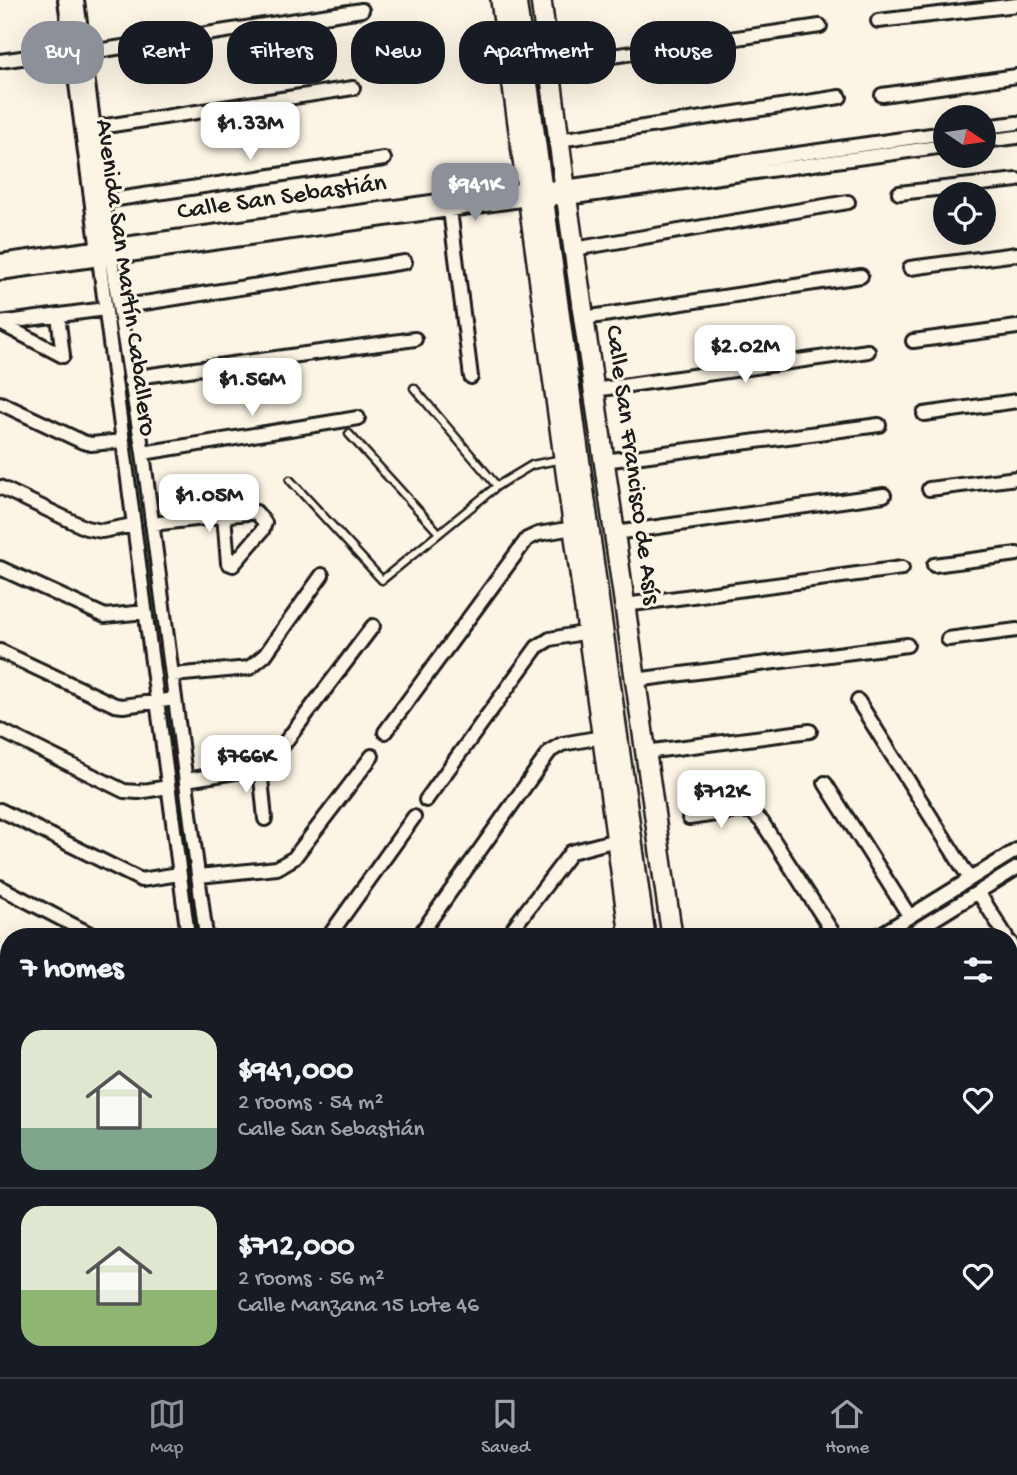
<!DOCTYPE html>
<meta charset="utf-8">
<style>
:root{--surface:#171b24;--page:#20242c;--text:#f1f3f6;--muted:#9ea1a6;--line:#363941;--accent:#8c9099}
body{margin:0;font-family:"Gochi Hand",sans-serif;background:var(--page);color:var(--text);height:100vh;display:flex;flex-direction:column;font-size:26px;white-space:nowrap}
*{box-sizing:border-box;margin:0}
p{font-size:23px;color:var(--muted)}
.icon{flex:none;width:38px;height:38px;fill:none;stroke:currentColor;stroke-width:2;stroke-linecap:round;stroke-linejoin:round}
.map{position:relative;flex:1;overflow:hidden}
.side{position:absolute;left:0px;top:928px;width:1018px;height:450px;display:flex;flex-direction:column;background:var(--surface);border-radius:28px 28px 0 0;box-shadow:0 7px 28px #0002}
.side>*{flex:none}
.guide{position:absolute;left:21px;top:21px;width:976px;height:63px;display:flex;gap:14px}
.needle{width:46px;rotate:103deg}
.buttons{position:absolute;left:933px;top:105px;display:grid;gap:14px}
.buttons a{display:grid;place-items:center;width:63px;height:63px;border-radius:50%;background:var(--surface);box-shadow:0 7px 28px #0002;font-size:35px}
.price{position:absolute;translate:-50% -60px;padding:0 16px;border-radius:14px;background:#fff;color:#222;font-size:23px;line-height:46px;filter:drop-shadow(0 2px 4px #0008)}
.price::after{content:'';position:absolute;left:50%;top:42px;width:21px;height:16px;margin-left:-10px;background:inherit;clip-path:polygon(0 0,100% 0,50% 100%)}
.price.selected{background:var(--accent);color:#fff}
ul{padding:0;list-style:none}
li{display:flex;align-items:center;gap:21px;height:175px;padding:0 21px}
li+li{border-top:2px solid var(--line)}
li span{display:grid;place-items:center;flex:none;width:196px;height:140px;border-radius:21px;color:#555}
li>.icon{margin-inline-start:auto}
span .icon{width:84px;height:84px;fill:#fffc;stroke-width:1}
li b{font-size:30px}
h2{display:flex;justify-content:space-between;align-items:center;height:84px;padding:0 21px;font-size:30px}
.pill{padding:0 24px;border-radius:28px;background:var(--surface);box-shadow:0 7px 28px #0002;font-size:24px;line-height:63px}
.pill.selected{background:var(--accent);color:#fff}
.tab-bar{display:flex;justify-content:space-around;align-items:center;height:98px;border-top:2px solid var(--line);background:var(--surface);font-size:19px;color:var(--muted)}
.tab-bar a{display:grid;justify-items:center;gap:4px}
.tab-bar .selected{color:var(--accent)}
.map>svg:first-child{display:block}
</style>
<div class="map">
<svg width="1017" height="1377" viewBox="0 0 1017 1377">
<rect width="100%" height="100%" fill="#fcf5e5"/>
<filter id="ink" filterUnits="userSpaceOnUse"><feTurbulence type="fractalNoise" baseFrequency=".0143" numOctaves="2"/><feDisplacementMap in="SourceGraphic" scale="14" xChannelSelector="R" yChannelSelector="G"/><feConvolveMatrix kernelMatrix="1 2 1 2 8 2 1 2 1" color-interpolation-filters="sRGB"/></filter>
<g filter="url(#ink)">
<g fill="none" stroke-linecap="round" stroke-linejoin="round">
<defs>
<path id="lane" d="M414 388 497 486
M349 434 439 533
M290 480 382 580 497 486 532 465 562 459"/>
<path id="street" d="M65 0 188 936
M77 0 111 258 143 453 206 936
M878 21 1017 5
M84 53 362 10
M0 61 71 51
M550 65 820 26
M882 95 1017 76
M984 127 1017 123
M93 128 353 88
M559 140 840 97
M984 141 1017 137
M899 193 1017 180
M104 201 384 159
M450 210 471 377
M574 249 848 202
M0 261 526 189 565 187 945 133
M910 268 1017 254
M0 273 528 199 567 198 945 146
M119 307 405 262
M58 315 63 356
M584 318 861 276
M0 323 105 309
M0 323 63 356
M913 341 1017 327
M130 381 144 376 415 339
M594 390 868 351
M0 403 83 442 91 444 123 441
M924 414 1017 401
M143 453 358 418
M604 461 879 425
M0 487 86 528 102 531 133 525
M929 489 1017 478
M152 524 256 512 265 523 262 531 233 565 228 563 224 515
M615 533 884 495
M934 565 1017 554
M0 568 105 616 145 612
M625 605 902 568
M948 639 1017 630
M0 651 115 705 123 706 175 699
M173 675 249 668 265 655 322 575
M635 680 907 645
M858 701 970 879
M0 730 124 791 138 792 168 787
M385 732 527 539 538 534 573 528
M645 752 810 731
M260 768 265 819
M186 780 260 768 271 761 373 626
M825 783 910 917
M426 800 537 647 550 639 588 632
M0 810 141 880 179 874
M689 818 736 811H751L762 822 835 936
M199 876 277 868 294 858 372 756
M0 887 94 936
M978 892 1006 936
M514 927 571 852 616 840
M329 936 414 817
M419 936 550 751 562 744 602 737
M878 936 1017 850
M907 936 1017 868
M1010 942 1017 953
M0 973 9 978
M1010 1078 1017 1089
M0 1162 9 1160
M0 1178 9 1176
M0 1309 10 1377
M118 1368 134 1377
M250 1368 251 1377
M266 1368 267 1377
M759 1368 764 1377
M416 1377 422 1368"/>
<path id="secondary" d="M501 0 630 936
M516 0 645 936
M541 0 565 187 672 936
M823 1368 828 1377
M841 1368 846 1377
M859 1368 864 1377
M875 1368 880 1377"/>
</defs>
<use href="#lane" stroke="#1c1c1c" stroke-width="11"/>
<use href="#street" stroke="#1c1c1c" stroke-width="18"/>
<use href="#secondary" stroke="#1c1c1c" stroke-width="24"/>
<use href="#lane" stroke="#fcf5e5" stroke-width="6"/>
<use href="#street" stroke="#fcf5e5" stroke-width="12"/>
<use href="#secondary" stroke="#fcf5e5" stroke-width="19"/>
</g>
</g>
<g text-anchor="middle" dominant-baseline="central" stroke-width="6" stroke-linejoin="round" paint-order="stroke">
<g font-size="26" fill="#1c1c1c" stroke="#fcf5e5">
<text transform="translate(282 199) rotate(-8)">Calle San Sebastián</text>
<text transform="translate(124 278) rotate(82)">Avenida San Martín Caballero</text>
<text transform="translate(631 465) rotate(82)">Calle San Francisco de Asís</text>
</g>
</g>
</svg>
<div class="buttons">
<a><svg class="needle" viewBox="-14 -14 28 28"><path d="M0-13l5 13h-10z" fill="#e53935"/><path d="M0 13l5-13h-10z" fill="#9ea1a6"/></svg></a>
<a><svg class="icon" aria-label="locate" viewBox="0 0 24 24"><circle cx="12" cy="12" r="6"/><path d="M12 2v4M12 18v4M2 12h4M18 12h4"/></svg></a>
</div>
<b class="price" style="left:250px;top:162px">$1.33M</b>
<b class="price selected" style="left:475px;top:223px">$941K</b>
<b class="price" style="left:745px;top:385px">$2.02M</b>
<b class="price" style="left:252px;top:418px">$1.56M</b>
<b class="price" style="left:209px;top:534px">$1.05M</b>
<b class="price" style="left:246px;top:795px">$766K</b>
<b class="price" style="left:721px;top:830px">$712K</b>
<div class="guide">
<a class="pill selected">Buy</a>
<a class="pill">Rent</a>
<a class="pill">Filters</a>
<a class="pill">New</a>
<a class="pill">Apartment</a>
<a class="pill">House</a>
</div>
<section class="side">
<h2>7 homes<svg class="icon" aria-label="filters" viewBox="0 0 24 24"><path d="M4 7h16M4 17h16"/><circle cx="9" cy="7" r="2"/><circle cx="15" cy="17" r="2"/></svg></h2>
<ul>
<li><span style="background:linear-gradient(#dfe7d0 70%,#7fa58c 0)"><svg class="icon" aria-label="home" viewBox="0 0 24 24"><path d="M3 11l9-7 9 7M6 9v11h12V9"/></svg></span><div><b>$941,000</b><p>2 rooms · 54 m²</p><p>Calle San Sebastián</p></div><svg class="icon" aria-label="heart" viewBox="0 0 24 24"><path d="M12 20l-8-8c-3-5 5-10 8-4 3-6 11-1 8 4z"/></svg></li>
<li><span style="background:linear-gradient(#dfe7d0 60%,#8fb573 0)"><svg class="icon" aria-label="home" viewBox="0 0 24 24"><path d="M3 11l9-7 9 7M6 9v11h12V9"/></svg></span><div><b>$712,000</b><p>2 rooms · 56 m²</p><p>Calle Manzana 15 Lote 46</p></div><svg class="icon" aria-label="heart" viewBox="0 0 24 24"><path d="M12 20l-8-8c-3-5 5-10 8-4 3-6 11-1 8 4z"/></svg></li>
</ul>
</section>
</div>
<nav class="tab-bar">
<a class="selected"><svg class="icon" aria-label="map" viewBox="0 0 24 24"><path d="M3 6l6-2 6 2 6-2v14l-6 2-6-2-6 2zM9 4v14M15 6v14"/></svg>Map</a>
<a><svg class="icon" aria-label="saved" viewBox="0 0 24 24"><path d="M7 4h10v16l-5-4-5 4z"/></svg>Saved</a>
<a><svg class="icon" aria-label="home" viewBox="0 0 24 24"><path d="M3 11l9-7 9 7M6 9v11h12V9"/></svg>Home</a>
</nav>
